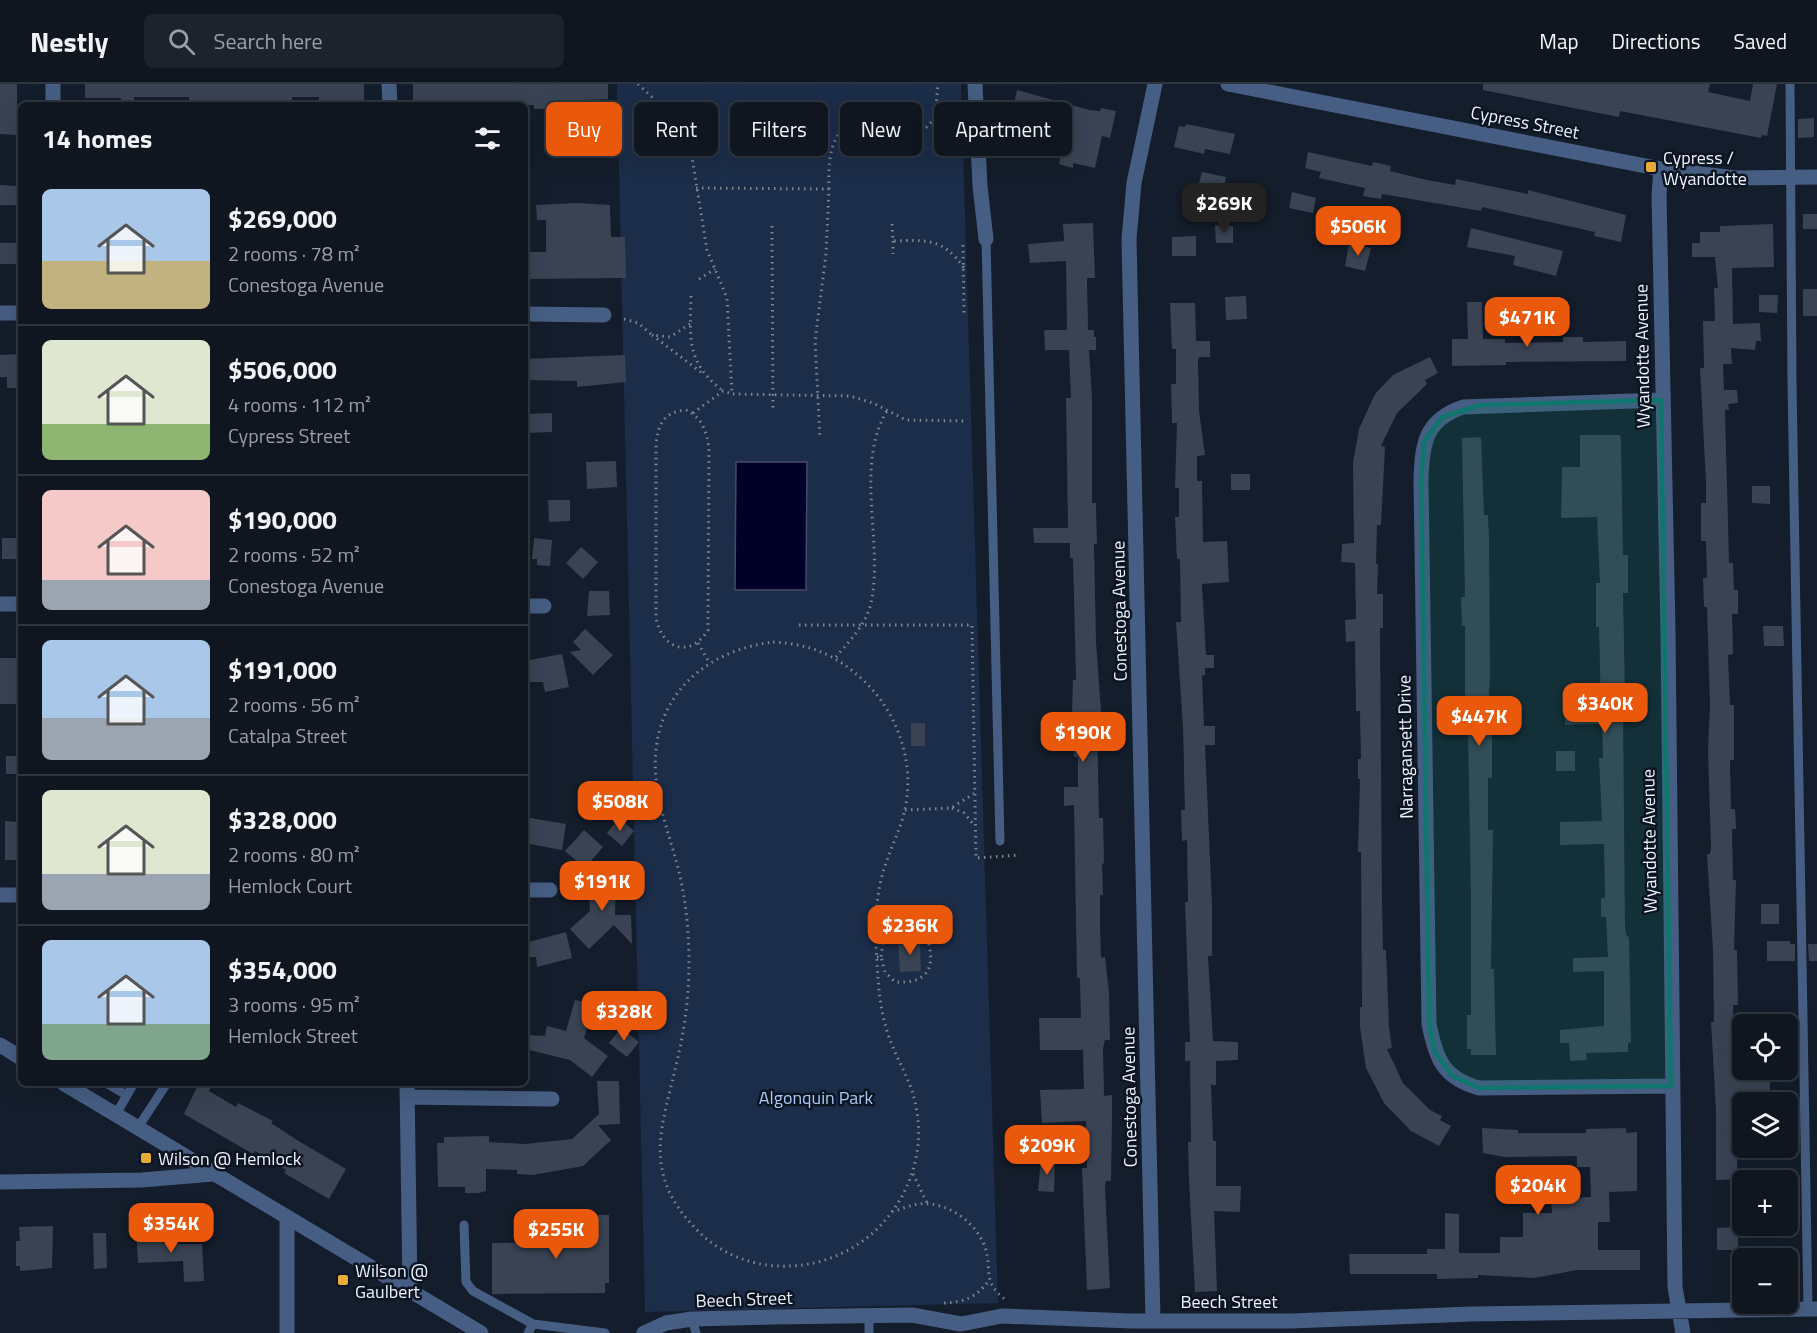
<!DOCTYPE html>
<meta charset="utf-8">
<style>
:root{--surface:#0f1620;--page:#1d232d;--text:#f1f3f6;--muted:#9b9fa5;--line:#2f353e;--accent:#ea580c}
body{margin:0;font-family:"Titillium Web",sans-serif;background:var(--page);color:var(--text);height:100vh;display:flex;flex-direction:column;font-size:22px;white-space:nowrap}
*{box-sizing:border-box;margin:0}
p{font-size:20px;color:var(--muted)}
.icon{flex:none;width:33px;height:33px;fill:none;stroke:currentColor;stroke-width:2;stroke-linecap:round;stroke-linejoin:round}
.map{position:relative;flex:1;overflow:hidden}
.details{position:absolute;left:18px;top:18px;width:510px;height:984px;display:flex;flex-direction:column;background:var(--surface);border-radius:9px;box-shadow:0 6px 24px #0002,0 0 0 2px var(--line)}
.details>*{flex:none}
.hud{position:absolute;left:546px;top:18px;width:570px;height:54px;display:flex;gap:12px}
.tools{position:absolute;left:1732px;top:930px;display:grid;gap:12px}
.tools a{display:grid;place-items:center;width:66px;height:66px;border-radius:9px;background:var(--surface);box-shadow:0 6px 24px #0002,0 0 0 2px var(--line);font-size:30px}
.price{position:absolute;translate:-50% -51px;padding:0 14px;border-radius:12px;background:var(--accent);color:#fff;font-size:20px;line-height:39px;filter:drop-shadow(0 2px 3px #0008)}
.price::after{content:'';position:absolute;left:50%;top:36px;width:18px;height:14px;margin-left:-9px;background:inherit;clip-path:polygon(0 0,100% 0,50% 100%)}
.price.current{background:#222;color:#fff}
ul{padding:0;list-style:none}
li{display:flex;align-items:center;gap:18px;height:150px;padding:0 24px}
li+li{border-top:2px solid var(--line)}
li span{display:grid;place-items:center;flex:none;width:168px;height:120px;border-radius:9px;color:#555}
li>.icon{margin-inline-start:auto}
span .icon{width:72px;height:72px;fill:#fffc;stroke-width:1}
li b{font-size:26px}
h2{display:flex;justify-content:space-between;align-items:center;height:72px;padding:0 24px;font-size:26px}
.tag{padding:0 21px;border-radius:9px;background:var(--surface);box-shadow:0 6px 24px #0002,0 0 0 2px var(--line);font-size:21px;line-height:54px}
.tag.current{background:var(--accent);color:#fff}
header{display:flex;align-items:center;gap:36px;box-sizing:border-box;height:84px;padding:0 30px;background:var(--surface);border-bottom:2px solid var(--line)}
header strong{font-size:28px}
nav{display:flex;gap:33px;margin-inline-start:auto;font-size:21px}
.search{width:420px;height:54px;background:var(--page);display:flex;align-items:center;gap:15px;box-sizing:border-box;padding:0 21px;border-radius:9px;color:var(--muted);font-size:22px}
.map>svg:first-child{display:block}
</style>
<header>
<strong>Nestly</strong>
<div class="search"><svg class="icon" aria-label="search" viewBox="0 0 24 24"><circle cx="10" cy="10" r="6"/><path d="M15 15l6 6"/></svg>Search here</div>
<nav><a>Map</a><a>Directions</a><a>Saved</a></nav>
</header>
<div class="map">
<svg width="1817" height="1249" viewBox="0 0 1817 1249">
<rect width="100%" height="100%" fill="#141d2b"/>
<path fill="#1c2d49" d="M617 0H961L998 1219 645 1228Z"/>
<path fill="#000029" stroke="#474969" stroke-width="1.5" d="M736 378H807L806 506H735Z"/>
<path fill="#394353" d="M0 0H17V51L0 50Z
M85 0H364V21L319 18V13H292V18H189V13H134V21H121V14H85Z
M413 0H608V15L585 16V22L570 24 534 25V21H413Z
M1483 0H1710L1708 8 1750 17 1753 0H1777L1767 52 1762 51 1761 54 1620 27 1619 33 1483 6Z
M1017 6 1089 26 1100 27 1101 24 1116 27 1110 54 1102 52 1095 84 1073 79V84L1059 80 1068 42 1034 35 1033 39 1031 38 1025 62 1010 58 1014 39 1010 38Z
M1814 34V53L1798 54V35Z
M1186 40 1235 50 1230 70 1205 65 1204 70 1174 63 1179 42 1185 43Z
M1308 68 1372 82 1373 78 1391 82 1390 87 1427 96 1455 101 1456 95 1528 110V106L1626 131 1621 158 1594 152 1595 148 1482 123 1481 127 1382 110 1381 115 1363 112 1365 104 1319 94 1321 88 1305 84Z
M1202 88 1226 93 1221 116 1206 113 1208 103 1198 102Z
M0 101 16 102V121H0Z
M1292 108 1316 114 1313 129 1289 124Z
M578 119 610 121 611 153H625L626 194 525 195V168H546V136H537L536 121Z
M1803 130H1817V145H1803Z
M1093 139 1095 194H1087L1088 246H1094V253H1096V266H1089L1092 314V419H1096L1097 460H1094L1096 558 1102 640H1097L1099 734H1103L1104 779 1102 780 1103 811H1100V841L1101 874 1105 873 1109 909 1110 956H1105L1103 965 1104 1012 1112 1011V1034L1111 1097H1106L1105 1104 1110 1204 1087 1206 1082 1084H1087L1086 1037 1042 1039 1040 1006 1084 1005 1083 966H1040L1039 934H1081L1080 894H1077L1074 721 1064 722V703H1078V673H1074L1072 629 1073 596H1076L1073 474H1070V459H1034L1033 444H1068L1066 314H1071L1069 266H1045L1044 246H1067L1066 177 1030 179 1028 160 1064 157 1063 140Z
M1773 140 1774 183 1732 184 1733 240 1760 239 1761 257H1756L1755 266 1731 264 1732 280H1723L1724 306H1737L1738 319 1728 320 1729 326H1725L1729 479H1733L1734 506H1738V530H1732L1733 570 1728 571 1730 621H1734V676H1730L1731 725H1735L1736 745H1732L1733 796H1736L1734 866H1737L1738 921H1733L1734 972H1738V995H1770V1008H1738L1737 1095 1716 1096V1026L1711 938H1714L1713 866 1707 770H1710L1711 762 1708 667 1710 621 1707 523H1704L1703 494H1707L1706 457H1701V419H1706V398L1700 284H1704L1703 237H1715L1714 204H1718L1715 173H1692V159H1700V148H1720V142Z
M1215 141 1233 142V159H1216Z
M1471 144 1563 167 1556 192 1513 181 1515 172 1467 163Z
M1196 152V172H1172V153Z
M0 159H21V180H0Z
M1349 159 1371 164 1365 187 1345 182Z
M1803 205H1817V232H1803Z
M1759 211H1778L1777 229 1759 228Z
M1246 212 1247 235 1226 236 1225 213Z
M1467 218H1482L1483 255H1505V259L1563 258V253H1583V258L1626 257V277L1506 278V281L1452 282V255H1468Z
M1170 219H1195L1196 257H1210V273H1199L1198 277 1199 327 1205 371 1197 372V397H1202L1203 458 1227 457 1229 498 1202 500 1206 571H1214V584H1205V591H1202L1204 642H1215V661H1205L1212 821V872H1208L1213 957 1238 958V976L1216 977V1001H1211L1213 1057H1216V1102H1241L1240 1128 1214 1127 1217 1207 1195 1208 1189 1097 1188 1058H1191L1190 977H1185V958H1190L1185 818H1188L1187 756 1182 757 1181 726H1185L1183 643 1176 538H1181L1180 475H1177L1175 433H1179V404H1175L1177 339H1172L1171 300H1176V265H1172Z
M21 270V304H7V293H0V271Z
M625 271 626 298 577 303V297L525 296V275Z
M1430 273 1438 289 1425 296 1427 300 1397 329 1381 362 1385 363 1381 441H1377L1376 480H1378L1377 510H1383V544H1380L1382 818 1383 866H1386L1389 943 1392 964 1387 965 1403 999 1430 1026 1442 1032 1440 1036 1451 1042 1439 1062 1411 1047 1384 1019 1366 984 1360 943V923H1362L1361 768H1358L1360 695H1358V675H1361L1360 627H1356L1355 557 1346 558 1345 536 1356 535 1355 479 1341 478 1342 460 1354 459 1353 379 1359 345 1375 310 1393 291Z
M552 329V348L525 349V330Z
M1580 351H1620L1621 357 1623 471H1628V509H1623L1625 613 1623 622 1625 844 1627 853 1629 852 1631 958 1628 959V968L1586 969 1587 976 1570 977 1569 959H1560V946L1604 942V887L1573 888V874L1608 873 1606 833H1601V814H1605L1604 760 1560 761V738L1602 737 1599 674H1603L1602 640 1565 641V627L1601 626 1599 543H1596V499H1600L1597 433 1561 434 1562 383H1580Z
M1481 353 1484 431H1488L1489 454 1490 589 1488 641H1492V694H1488V746H1493L1491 885H1494L1496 971H1471V965H1467V931H1471V814L1468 647H1465V542H1462L1461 513H1465L1462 354Z
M616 377 617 403 587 405 586 378Z
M1231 390H1250V406H1231Z
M1752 402H1770V420L1752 419Z
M548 416H570V437L549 438Z
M2 454H21V475H2Z
M534 454 552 456 550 482 537 481V475H532Z
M581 463 598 478 583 495 566 479Z
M589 507H609L610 531 587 532Z
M1763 542H1783L1784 562H1764Z
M585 545 613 571 593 591 570 568 581 566 573 558Z
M562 570 569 603 545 608 543 598H525V577Z
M0 574H16V620H0Z
M911 639H925V662H911Z
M1556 667H1575V687H1556Z
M6 672H21V690H6Z
M525 733 566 740 562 766 525 759Z
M619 734 634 747 622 762 607 749Z
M5 737 18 738 19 776H5Z
M584 746 603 763 585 784 565 767Z
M588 789 616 790 615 831H631L632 860 614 841 589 865 570 845 590 827Z
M1761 820H1779V840H1761Z
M566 848 572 874 537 883 536 873H525V859Z
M898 857H920L921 887 900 888Z
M1767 857H1790V860H1795V877H1767Z
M1808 860H1817V877H1809Z
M575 916 594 921 584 954 608 972 592 993 570 976 525 965V951L545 952 547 942 566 947Z
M621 944 639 958 627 973 609 959Z
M597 997H619L620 1040 598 1041 611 1056 583 1082 533 1091 517 1090V1086L486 1085V1107L479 1109H465V1103H438L437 1059H444V1053L489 1052V1058L525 1060 572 1055 599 1030Z
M199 999 211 1003 209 1007 236 1023 238 1019 273 1037 271 1039 297 1056 346 1085 329 1115 284 1089 286 1086 255 1067 253 1070 184 1030Z
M1482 1044 1518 1046V1049H1586V1045L1626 1044V1049L1637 1048V1107L1609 1108 1610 1138H1598V1166H1640V1186H1577L1534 1194 1478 1191V1194L1437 1195V1190H1350L1349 1170H1427V1165H1445V1129L1459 1130V1169H1500V1153H1523V1129H1552L1551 1115 1591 1113 1590 1083H1577V1072L1504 1073 1483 1069Z
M1041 1075 1055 1076 1054 1108 1038 1107Z
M551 1131H609V1199H605V1209L492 1210V1159H551Z
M53 1142 52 1184 20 1187V1182H16V1157H20L19 1143Z
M1738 1143V1166H1717V1144Z
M162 1145 163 1160H202L204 1197 184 1198 183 1177 138 1179 136 1147Z
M93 1149H106L107 1184 94 1185Z"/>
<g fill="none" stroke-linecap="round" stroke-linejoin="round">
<path stroke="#7e8692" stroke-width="3" stroke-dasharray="1.5 4.5" stroke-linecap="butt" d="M638 0 675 35 691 67 707 166 727 214 732 310 850 312 873 319 906 336 967 337
M893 58 894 43
M696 104 829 105 826 170 815 257 820 355
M829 105C828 71 830 32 877 38 890 40 904 50 918 47 926 46 931 39 935 33L938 0
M892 140 893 157C927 156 943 154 964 184
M772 142 773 327
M893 157V170
M963 161 964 230
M699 195 715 185
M691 212C690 255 686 278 723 307
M624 235 638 239 652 251
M690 240 670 253 652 251 702 289
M686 326C702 333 706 347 709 363L708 546C690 575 662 565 656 534V361C658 341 663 328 686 326Z
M693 329 723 307 732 310
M799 541H972L976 774 1020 771
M773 558C810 560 837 571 864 597 898 629 915 679 905 725 900 748 888 769 882 792 876 815 875 838 876 862 878 891 878 918 887 947 893 967 904 985 911 1004 929 1056 914 1110 875 1147 852 1168 822 1181 790 1182 757 1184 721 1171 698 1147 639 1088 663 1042 678 973 685 943 689 910 689 880 689 854 687 827 682 802 676 769 662 737 657 703 645 622 696 568 773 558Z
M698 559 709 578
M836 573C850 556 866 541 871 519 884 459 854 381 887 327
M952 724 964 729 975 742
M905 726 951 724 975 709
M877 873H881L885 888 895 898C927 900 937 884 927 854L920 848 892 847 883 858 881 873
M913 1090 928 1121
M892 1128C901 1125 910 1121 919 1120 947 1117 976 1138 985 1163 993 1188 981 1197 1006 1216
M944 1219C964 1218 975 1214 988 1198"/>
<path stroke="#465e83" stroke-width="9" d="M1790 0 1792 299 1808 1225
M986 155 1000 757
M106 999 126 1011
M115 1032 134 999
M137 1045 167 999
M464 1141 466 1198 473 1207 533 1240 528 1249
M869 1232V1249
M692 1235 696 1249
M533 1240 605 1249"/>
<path stroke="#465e83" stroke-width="15" d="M389 0 390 21
M975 0 980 102 986 155
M1228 0 1661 85 1735 94 1817 93
M53 21V0
M1661 85 1659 111 1668 547 1675 1203 1683 1249
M0 229H21
M525 230 604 231
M1661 316 1463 323C1425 336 1422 360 1421 396L1429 940C1436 975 1443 994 1479 1004L1671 1002
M0 520H21
M525 522H544
M525 806H550
M0 811H21
M407 999 410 1207
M407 1013 552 1015
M0 1098 142 1096 213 1090
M1153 1237 1129 155 1134 99 1155 0
M287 1249V1134
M644 1249 666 1239 692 1235 772 1233 912 1231 961 1240 1002 1232 1131 1237H1291L1472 1230 1817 1225"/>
<path stroke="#465e83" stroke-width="15" d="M0 961 21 974
M63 999 481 1249"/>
</g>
<path fill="#0f766e" fill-opacity="0.2" stroke="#0f766e" stroke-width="4.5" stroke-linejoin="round" d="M1661 316 1671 1002 1479 1004 1452 992 1434 967 1429 940 1421 396 1424 357 1442 333 1480 321Z"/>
<g fill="#e9ab37" stroke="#0b1421" stroke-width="2">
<rect x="1645" y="77" width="12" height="12" rx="3"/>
<rect x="140" y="1068" width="12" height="12" rx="3"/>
<rect x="337" y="1190" width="12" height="12" rx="3"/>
</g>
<g text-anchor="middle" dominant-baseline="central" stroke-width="5" stroke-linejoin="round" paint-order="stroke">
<g font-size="18" fill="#edf4fd" stroke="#0b1421">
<text transform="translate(1525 38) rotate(11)">Cypress Street</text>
<text transform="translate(1642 272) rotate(-91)">Wyandotte Avenue</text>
<text transform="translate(1119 527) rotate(-91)">Conestoga Avenue</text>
<text transform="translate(1405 663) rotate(-91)">Narragansett Drive</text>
<text transform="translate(1649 757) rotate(-91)">Wyandotte Avenue</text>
<text transform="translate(1129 1013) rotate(-91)">Conestoga Avenue</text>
<text transform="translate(744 1215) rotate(-2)">Beech Street</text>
<text x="1229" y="1217">Beech Street</text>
</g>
<g font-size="18" fill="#edf4fd" stroke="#0b1421" text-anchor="start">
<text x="1663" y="73">Cypress /<tspan x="1663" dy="21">Wyandotte</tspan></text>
<text x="158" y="1074">Wilson @ Hemlock</text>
<text x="355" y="1186">Wilson @<tspan x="355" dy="21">Gaulbert</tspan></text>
</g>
<g font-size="18" fill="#a9c7f5" stroke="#0b1421">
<text x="816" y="1013">Algonquin Park</text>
</g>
</g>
</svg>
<div class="tools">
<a><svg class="icon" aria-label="locate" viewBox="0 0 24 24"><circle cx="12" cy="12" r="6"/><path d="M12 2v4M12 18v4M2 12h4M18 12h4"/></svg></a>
<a><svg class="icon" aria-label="layers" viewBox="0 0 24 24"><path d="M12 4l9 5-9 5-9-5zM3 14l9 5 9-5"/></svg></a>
<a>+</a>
<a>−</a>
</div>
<b class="price current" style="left:1224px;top:150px">$269K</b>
<b class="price" style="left:1358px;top:173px">$506K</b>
<b class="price" style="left:1527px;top:264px">$471K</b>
<b class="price" style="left:1605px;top:650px">$340K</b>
<b class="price" style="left:1479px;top:663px">$447K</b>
<b class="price" style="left:1083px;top:679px">$190K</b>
<b class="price" style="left:620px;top:748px">$508K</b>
<b class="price" style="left:602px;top:828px">$191K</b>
<b class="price" style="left:910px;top:872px">$236K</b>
<b class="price" style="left:624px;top:958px">$328K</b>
<b class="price" style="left:1047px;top:1092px">$209K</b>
<b class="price" style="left:1538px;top:1132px">$204K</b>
<b class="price" style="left:171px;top:1170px">$354K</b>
<b class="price" style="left:556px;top:1176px">$255K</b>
<div class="hud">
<a class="tag current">Buy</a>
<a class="tag">Rent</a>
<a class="tag">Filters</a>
<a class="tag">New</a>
<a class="tag">Apartment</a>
</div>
<section class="details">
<h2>14 homes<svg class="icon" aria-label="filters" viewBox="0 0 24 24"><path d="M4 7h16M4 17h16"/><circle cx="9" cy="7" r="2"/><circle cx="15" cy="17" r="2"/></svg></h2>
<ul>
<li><span style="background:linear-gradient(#a9c7e8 60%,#c2b280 0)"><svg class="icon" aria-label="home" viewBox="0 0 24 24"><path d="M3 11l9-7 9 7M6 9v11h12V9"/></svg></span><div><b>$269,000</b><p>2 rooms · 78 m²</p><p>Conestoga Avenue</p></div></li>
<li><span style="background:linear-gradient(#dfe7d0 70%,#8fb573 0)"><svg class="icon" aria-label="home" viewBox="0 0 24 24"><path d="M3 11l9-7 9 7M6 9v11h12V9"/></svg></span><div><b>$506,000</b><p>4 rooms · 112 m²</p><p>Cypress Street</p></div></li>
<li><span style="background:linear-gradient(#f6c9c9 75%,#9aa5b1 0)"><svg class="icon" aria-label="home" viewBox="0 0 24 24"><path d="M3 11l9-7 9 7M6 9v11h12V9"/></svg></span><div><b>$190,000</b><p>2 rooms · 52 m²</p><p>Conestoga Avenue</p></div></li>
<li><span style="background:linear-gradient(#a9c7e8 65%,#9aa5b1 0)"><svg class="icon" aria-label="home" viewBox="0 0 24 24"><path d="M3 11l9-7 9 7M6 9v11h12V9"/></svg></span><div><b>$191,000</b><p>2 rooms · 56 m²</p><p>Catalpa Street</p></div></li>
<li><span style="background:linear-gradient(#dfe7d0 70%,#9aa5b1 0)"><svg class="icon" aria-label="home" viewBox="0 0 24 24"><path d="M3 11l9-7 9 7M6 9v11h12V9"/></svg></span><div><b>$328,000</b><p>2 rooms · 80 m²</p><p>Hemlock Court</p></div></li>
<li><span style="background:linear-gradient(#a9c7e8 70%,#7fa58c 0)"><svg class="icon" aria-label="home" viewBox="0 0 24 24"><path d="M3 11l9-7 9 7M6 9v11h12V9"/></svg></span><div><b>$354,000</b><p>3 rooms · 95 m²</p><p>Hemlock Street</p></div></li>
</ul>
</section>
</div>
